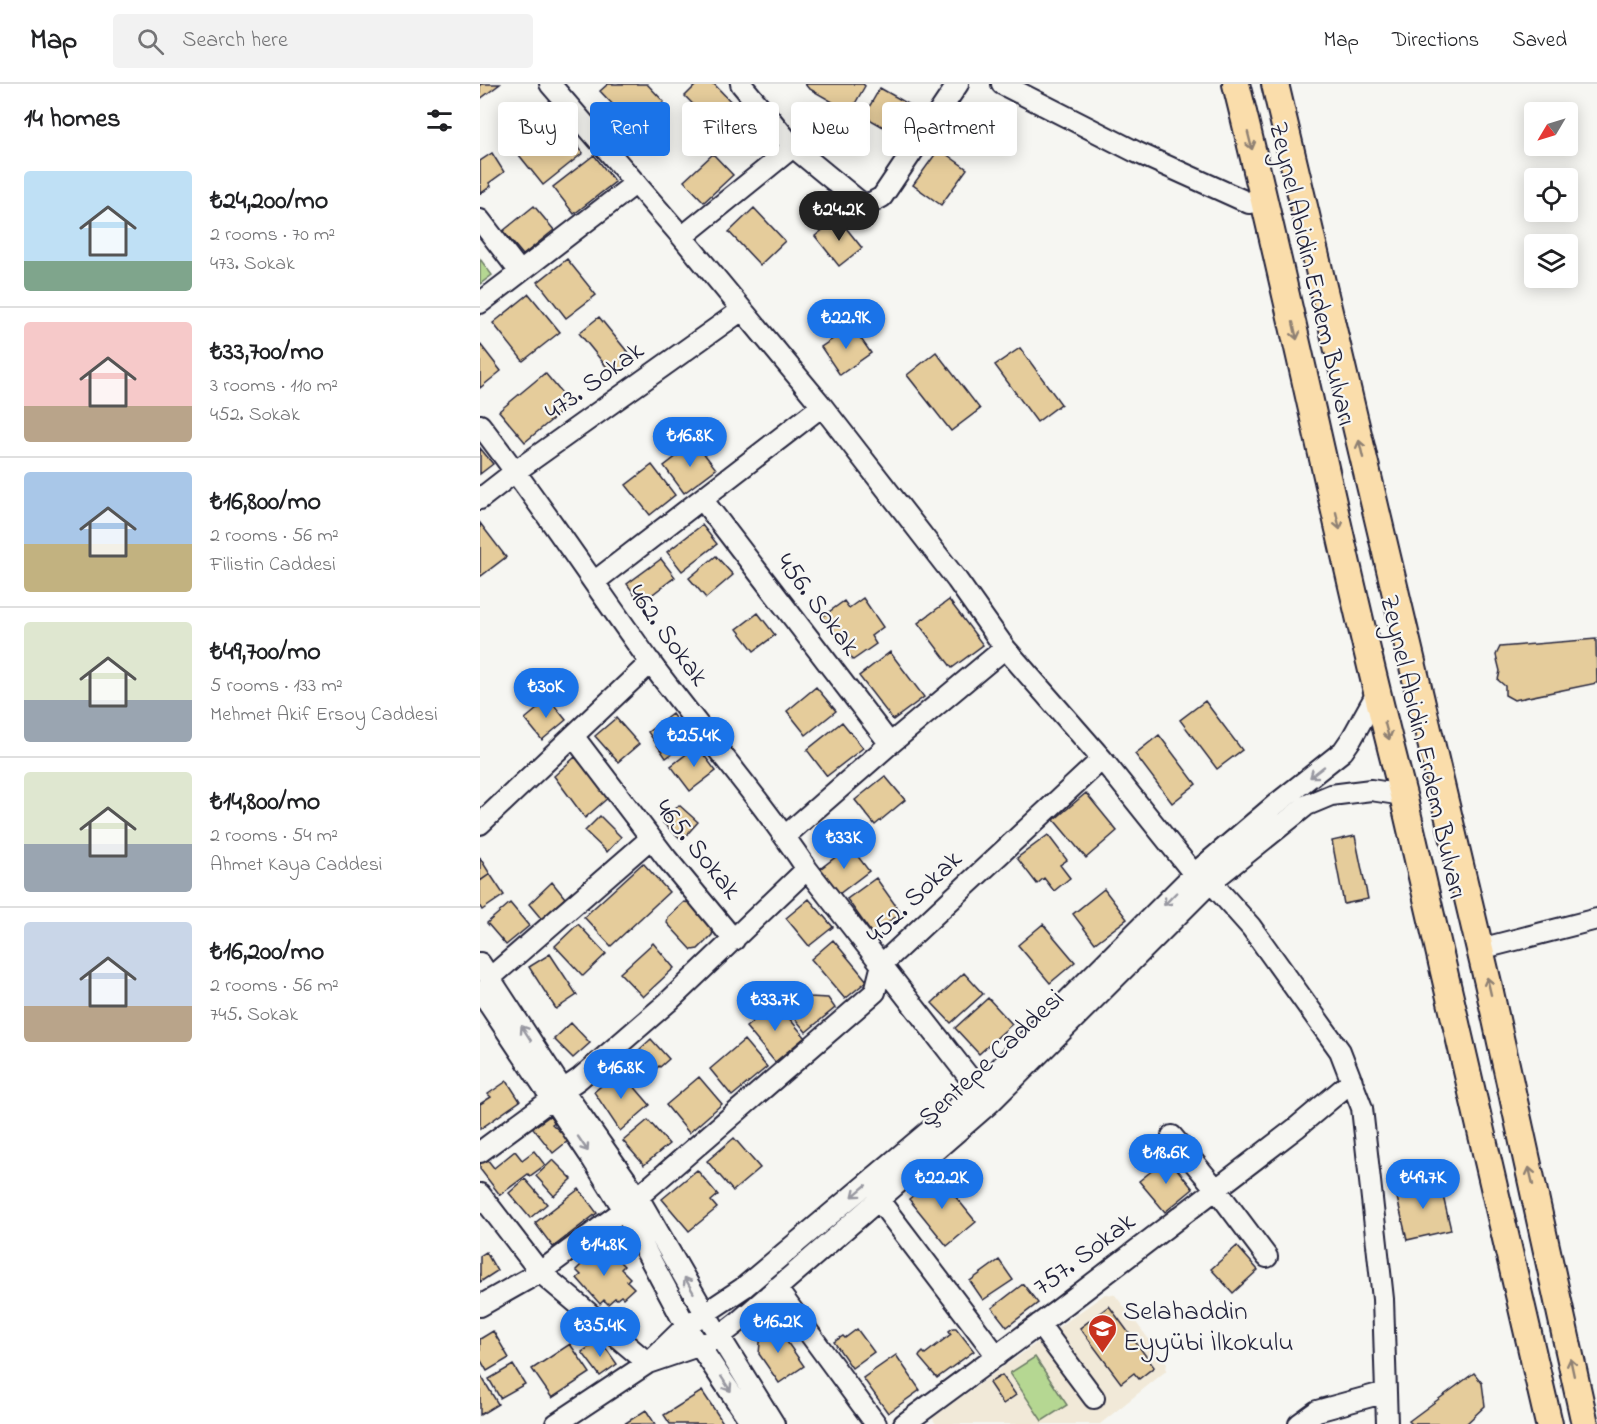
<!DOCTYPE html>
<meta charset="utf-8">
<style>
:root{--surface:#fff;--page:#f2f2f2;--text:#202124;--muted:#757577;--line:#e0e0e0;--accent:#1a73e8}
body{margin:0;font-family:"Indie Flower",sans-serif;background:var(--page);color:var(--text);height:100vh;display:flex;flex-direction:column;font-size:22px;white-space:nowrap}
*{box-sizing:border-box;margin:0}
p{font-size:20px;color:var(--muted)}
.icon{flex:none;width:33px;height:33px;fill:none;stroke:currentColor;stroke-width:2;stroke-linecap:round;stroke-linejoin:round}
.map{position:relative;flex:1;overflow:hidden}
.side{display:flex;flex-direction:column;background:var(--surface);width:480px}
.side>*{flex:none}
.guide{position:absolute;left:18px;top:18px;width:570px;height:54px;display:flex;gap:12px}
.needle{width:39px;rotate:232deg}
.controls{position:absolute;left:1044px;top:18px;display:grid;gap:12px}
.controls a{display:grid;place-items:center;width:54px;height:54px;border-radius:6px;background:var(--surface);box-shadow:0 3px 15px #0003;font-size:30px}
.price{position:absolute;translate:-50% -51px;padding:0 14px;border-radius:21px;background:var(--accent);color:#fff;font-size:20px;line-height:39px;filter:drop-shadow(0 2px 3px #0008)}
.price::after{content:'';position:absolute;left:50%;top:36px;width:18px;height:14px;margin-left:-9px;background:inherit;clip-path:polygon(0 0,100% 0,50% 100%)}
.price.on{background:#222;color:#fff}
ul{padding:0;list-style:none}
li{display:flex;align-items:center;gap:18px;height:150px;padding:0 24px}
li+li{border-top:2px solid var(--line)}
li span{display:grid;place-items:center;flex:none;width:168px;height:120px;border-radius:6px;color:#555}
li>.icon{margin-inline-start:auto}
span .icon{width:72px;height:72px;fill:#fffc;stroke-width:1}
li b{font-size:26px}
h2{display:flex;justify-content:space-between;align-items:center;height:72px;padding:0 24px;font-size:26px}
.pill{padding:0 21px;border-radius:6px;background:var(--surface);box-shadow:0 3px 15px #0003;font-size:21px;line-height:54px}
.pill.on{background:var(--accent);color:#fff}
header{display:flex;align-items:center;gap:36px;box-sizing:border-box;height:84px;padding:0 30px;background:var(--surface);border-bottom:2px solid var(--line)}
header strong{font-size:28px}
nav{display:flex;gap:33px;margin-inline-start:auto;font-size:21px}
.search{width:420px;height:54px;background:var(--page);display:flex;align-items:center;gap:15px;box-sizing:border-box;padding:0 21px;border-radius:6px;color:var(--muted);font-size:22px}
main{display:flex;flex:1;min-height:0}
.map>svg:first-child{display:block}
</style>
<header>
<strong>Map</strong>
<div class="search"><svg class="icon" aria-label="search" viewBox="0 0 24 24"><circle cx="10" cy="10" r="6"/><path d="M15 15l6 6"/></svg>Search here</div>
<nav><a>Map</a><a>Directions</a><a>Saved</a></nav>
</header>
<main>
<section class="side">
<h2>14 homes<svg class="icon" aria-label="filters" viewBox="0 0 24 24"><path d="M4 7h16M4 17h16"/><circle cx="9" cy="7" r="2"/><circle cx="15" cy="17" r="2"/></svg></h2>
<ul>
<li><span style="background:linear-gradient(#bfe0f5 75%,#7fa58c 0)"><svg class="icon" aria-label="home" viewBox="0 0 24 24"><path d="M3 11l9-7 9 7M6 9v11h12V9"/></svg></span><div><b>₺24,200/mo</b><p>2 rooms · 70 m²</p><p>473. Sokak</p></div></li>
<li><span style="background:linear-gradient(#f6c9c9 70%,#b9a48a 0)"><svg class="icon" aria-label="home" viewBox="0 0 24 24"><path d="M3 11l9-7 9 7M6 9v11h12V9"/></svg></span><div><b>₺33,700/mo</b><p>3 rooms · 110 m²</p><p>452. Sokak</p></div></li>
<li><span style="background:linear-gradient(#a9c7e8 60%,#c2b280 0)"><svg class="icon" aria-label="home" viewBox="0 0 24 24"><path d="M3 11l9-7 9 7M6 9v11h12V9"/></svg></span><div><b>₺16,800/mo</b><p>2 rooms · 56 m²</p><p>Filistin Caddesi</p></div></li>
<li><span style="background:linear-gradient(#dfe7d0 65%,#9aa5b1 0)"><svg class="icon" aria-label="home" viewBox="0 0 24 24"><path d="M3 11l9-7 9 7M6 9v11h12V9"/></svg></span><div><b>₺49,700/mo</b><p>5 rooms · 133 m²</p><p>Mehmet Akif Ersoy Caddesi</p></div></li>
<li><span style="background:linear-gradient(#dfe7d0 60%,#9aa5b1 0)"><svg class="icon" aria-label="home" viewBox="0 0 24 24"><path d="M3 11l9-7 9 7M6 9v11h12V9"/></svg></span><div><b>₺14,800/mo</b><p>2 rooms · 54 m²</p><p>Ahmet Kaya Caddesi</p></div></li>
<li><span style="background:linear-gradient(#c9d6e8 70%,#b9a48a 0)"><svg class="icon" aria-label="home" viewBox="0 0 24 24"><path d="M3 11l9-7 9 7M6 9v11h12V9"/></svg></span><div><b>₺16,200/mo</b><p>2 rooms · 56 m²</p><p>745. Sokak</p></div></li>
</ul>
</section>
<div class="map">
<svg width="1117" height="1340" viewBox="0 0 1117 1340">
<rect width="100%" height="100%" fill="#f6f6f2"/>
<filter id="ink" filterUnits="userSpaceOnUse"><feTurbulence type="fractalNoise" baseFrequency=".0167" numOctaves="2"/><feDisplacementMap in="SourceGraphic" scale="12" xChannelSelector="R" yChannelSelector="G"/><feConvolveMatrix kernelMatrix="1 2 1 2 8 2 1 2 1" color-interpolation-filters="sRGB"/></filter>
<g filter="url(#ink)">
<path fill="#f1e9d8" d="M625 1210 635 1211 687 1279 686 1287 620 1340H456L452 1334Z"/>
<path fill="#b5d792" stroke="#6c7c66" stroke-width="1.5" d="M0 175 12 191 0 200Z
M555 1273 587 1321 562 1337 530 1289Z"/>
<path fill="#e5cc9b" stroke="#22223b" stroke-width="1.5" d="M0 0H20L0 15Z
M128 0H167L184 18 156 45 120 7Z
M217 0H234L256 23 235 43 205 12Z
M325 0H383L385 2 373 23 363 24 328 4Z
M400 4 439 26 424 55 384 32Z
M75 34 103 69 63 101 35 66Z
M459 65 487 85 461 121 433 101Z
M12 69 24 88 9 99 11 102 0 110V77Z
M233 70 253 91 224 118 204 97Z
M114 71 135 98 94 130 73 103Z
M54 122 74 146 43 171 23 147Z
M274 124 305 157 280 181 249 148Z
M358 134 382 164 359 182 335 152Z
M87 175 116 211 86 234 58 198Z
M49 210 80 248 43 277 13 239Z
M119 233 154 276 134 292 99 249Z
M372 242 391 269 360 291 341 263Z
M0 260 21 287 0 304Z
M540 264 581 320 557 338 515 281Z
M456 268 500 325 471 347 427 291Z
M65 289 91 320 45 358 19 327Z
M215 358 236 385 204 409 184 382Z
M0 364 13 380 0 390Z
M172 381 195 411 170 431 146 401Z
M0 439 26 473 1 492 0 490Z
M222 441 237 460 202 487 187 468Z
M236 472 253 491 226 514 209 494Z
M181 475 195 493 161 519 147 500Z
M383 514 403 543 391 552 396 560 373 576 342 533 364 517 369 524Z
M469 516 503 561 472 584 438 539Z
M278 529 295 551 274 567 257 545Z
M1116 555 1117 599 1034 616 1025 611V602L1018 596 1020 587 1016 571 1020 563Z
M410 568 444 613 413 636 379 592Z
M336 603 356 627 326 651 307 627Z
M69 615 86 636 62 656 45 635Z
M725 617 762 666 737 685 700 636Z
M192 630 211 656 186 674 168 648Z
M136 634 159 660 138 678 115 652Z
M362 638 383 664 347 692 327 666Z
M679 651 716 700 692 719 655 670Z
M217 662 236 687 210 707 191 682Z
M95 673 130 712 105 734 74 692Z
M405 692 425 716 395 741 375 716Z
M606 709 637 747 606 774 574 736Z
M199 721 218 738 202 756 183 739Z
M120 732 141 753 127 768 105 747Z
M568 751 587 776 580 781 590 794 574 807 564 794 557 800 537 774Z
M875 752 888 815 864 820 852 757Z
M370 762 389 787 359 810 340 785Z
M0 774 10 790 0 797Z
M163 779 189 808 131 862 104 833Z
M10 790 24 811 2 826 0 823V797Z
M396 794 421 829 392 850 367 815Z
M72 798 85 814 76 822 79 826 64 838 49 820Z
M624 805 647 835 615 859 593 830Z
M329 815 353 843 329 862 306 834Z
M204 818 210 819 233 847 232 851 218 865 212 866 187 839 188 833Z
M30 819 49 842 26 861 7 839Z
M98 840 126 870 103 892 75 862Z
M563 840 595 878 570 899 538 861Z
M353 856 387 897 365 915 331 875Z
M173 859 194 884 163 913 140 889Z
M70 870 97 911 76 925 49 883Z
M484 889 503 910 471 939 452 919Z
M311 903 329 913 348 914 355 924 326 948 298 914Z
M508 914 532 940 499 970 475 944Z
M296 919 325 953 295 978 266 943Z
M91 939 110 959 93 974 74 955Z
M171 955 189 975 180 983 179 982 165 996 148 976Z
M264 956 287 983 252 1012 230 985Z
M140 986 170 1021 140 1047 114 1008Z
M219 993 242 1020 209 1049 186 1021Z
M27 997 40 1017 0 1045V1020L11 1013 8 1010Z
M71 1031 76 1037 72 1040 89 1056 73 1069 53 1044Z
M168 1036 189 1060 164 1081 143 1057Z
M254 1054 280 1084 253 1107 227 1077Z
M35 1067 42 1076 54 1067 65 1081 50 1092 48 1090 20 1111 0 1085V1080L7 1075 14 1084Z
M688 1074 713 1105 685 1128 659 1097Z
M73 1076 92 1095 74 1112 56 1092Z
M217 1086 238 1111 231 1117 237 1124 209 1147 182 1115Z
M458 1091 496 1138 467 1162 429 1115Z
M45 1095 67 1120 50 1134 29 1109Z
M959 1095 971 1146 927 1156 915 1105Z
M99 1105 117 1129 73 1163 55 1139Z
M757 1162 778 1186 753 1209 731 1185Z
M119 1163 126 1171 128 1169 133 1174 135 1173 144 1182 141 1185 150 1194 147 1197 154 1204 143 1214 141 1212 137 1215 135 1214 128 1220 124 1216 120 1220 97 1194 101 1191 96 1186Z
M6 1168 17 1187 0 1198V1172Z
M519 1176 533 1196 503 1216 490 1197Z
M543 1200 558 1219 527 1243 512 1224Z
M629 1222 674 1283 659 1295 654 1289 641 1299 600 1244Z
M293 1238 324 1282 299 1299 279 1270 281 1247Z
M473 1244H476L494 1267 457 1294 439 1273 440 1271 443 1268 445 1270 471 1250 469 1247Z
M377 1245 394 1268 372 1284 354 1258 363 1252 365 1254Z
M13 1247 29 1274 7 1287 0 1275V1255Z
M120 1256 137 1280 120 1292 102 1268Z
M90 1260 110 1289 72 1314 52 1285Z
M416 1271 440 1306 408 1329 383 1294Z
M33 1281 45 1300 20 1314 9 1295Z
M994 1289 1002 1299 1005 1322 986 1340H932L929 1337Z
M0 1290 18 1320 0 1331Z
M522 1291 536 1311 523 1320 509 1299Z
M222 1307 244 1340H190L184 1331Z
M166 1326 175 1340H144Z"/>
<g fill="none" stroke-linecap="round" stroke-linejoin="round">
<defs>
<path id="minor" d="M70 0 202 153 342 322 477 496 525 564 622 675 714 790
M261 0 313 63 381 119 389 120 402 113 478 0
M522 0 656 68 769 119 785 117
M0 136 40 188
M202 153 313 63
M0 219 156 99
M0 341C60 418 113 499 170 578 222 648 279 713 327 785L506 1015
M0 415 36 387 262 226
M222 415 410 660
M114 498 342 322
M94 653 187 775 254 856
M0 740 171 578
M305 752 410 660 525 564
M731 798 771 843 860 967 882 1024 903 1215 907 1340
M1000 865 1117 835
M0 879 83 1006 158 1113 225 1229 294 1340
M10 894 171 754
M0 907 109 1070 144 1126 206 1242 272 1340
M83 1006 99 995 188 918 327 785
M692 1052 736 1105 787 1173
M0 1068 72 1015
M0 1110 60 1188 168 1279 206 1242 263 1204 498 1006 714 790 795 721 863 667 872 654 897 609
M158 1113 395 908 402 880 622 675
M398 1115 517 1272
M296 1204 396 1340
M0 1222 60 1188 144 1126
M559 1240 614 1314
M76 1340 168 1279 221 1261 240 1252 257 1239 510 1019 731 798 827 721 851 711 891 706 923 711
M424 1340 577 1227 816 1044 872 997
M819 1340 837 1327 906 1308"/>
<path id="major" d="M756 0C815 236 862 476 923 711L1069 1340
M795 0 1008 899 1105 1340"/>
</defs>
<use href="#minor" stroke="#22223b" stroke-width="24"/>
<use href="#major" stroke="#22223b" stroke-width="30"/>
<use href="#minor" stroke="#f6f6f2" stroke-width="20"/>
<use href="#major" stroke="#faddab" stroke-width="26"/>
</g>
<defs><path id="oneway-shaft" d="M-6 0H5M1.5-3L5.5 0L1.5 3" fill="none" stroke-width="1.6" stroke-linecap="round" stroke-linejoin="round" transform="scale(1.5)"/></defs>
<g stroke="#8e8073">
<use href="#oneway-shaft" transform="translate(770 57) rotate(76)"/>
<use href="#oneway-shaft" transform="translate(815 247) rotate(77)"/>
<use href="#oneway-shaft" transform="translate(881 365) rotate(-103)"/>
<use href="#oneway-shaft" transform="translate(858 437) rotate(77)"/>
<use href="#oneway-shaft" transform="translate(907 647) rotate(75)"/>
<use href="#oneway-shaft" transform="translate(1009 902) rotate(-103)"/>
<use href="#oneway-shaft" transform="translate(1051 1092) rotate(-103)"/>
<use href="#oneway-shaft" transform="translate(1092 1283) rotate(-102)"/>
</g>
<g stroke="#9797a0">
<use href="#oneway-shaft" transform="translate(837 688) rotate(142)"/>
<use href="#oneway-shaft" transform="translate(690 815) rotate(134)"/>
<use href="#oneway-shaft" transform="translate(46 949) rotate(-123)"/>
<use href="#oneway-shaft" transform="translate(103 1060) rotate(56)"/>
<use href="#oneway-shaft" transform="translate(379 1107) rotate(140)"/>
<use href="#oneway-shaft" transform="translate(209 1201) rotate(-120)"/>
<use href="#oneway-shaft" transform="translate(246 1300) rotate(57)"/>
</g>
</g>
<defs>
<symbol id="school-pin" viewBox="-11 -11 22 30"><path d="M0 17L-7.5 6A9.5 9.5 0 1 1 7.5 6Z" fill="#c8321e" stroke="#f6f6f2"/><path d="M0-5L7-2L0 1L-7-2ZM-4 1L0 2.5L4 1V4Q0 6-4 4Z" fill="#fff"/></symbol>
</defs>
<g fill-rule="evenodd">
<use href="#school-pin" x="606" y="1228" width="33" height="45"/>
</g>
<g text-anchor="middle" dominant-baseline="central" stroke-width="4.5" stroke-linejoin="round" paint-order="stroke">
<g font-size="27" fill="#22223b" stroke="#f6f6f2">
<text transform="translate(831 190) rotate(77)">Zeynel Abidin Erdem Bulvarı</text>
<text transform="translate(115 298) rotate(-36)">473. Sokak</text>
<text transform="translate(337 521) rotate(53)">456. Sokak</text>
<text transform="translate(187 552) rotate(54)">462. Sokak</text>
<text transform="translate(942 663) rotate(77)">Zeynel Abidin Erdem Bulvarı</text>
<text transform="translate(217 766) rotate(51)">465. Sokak</text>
<text transform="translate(435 814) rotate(-44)">452. Sokak</text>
<text transform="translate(512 975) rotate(-43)">Şentepe Caddesi</text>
<text transform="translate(605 1171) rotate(-37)">757. Sokak</text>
</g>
<g font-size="27" fill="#22223b" stroke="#f6f6f2" text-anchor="start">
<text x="643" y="1228">Selahaddin<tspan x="643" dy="31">Eyyübi İlkokulu</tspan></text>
</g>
</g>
</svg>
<div class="controls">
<a><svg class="needle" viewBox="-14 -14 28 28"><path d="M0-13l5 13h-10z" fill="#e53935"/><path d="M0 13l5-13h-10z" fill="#757577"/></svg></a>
<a><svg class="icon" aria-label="locate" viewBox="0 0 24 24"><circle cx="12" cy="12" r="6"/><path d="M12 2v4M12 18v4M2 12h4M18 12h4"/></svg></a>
<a><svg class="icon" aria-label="layers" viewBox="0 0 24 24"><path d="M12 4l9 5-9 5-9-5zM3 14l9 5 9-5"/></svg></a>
</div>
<b class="price on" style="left:359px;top:158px">₺24.2K</b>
<b class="price" style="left:366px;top:266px">₺22.9K</b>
<b class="price" style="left:210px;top:384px">₺16.8K</b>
<b class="price" style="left:66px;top:635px">₺30K</b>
<b class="price" style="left:214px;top:684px">₺25.4K</b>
<b class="price" style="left:364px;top:786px">₺33K</b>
<b class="price" style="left:295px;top:948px">₺33.7K</b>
<b class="price" style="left:141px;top:1016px">₺16.8K</b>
<b class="price" style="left:686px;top:1101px">₺18.6K</b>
<b class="price" style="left:462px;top:1126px">₺22.2K</b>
<b class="price" style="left:943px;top:1126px">₺49.7K</b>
<b class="price" style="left:124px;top:1193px">₺14.8K</b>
<b class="price" style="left:298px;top:1270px">₺16.2K</b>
<b class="price" style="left:120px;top:1274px">₺35.4K</b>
<div class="guide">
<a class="pill">Buy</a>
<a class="pill on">Rent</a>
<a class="pill">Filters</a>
<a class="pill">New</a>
<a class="pill">Apartment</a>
</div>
</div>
</main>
